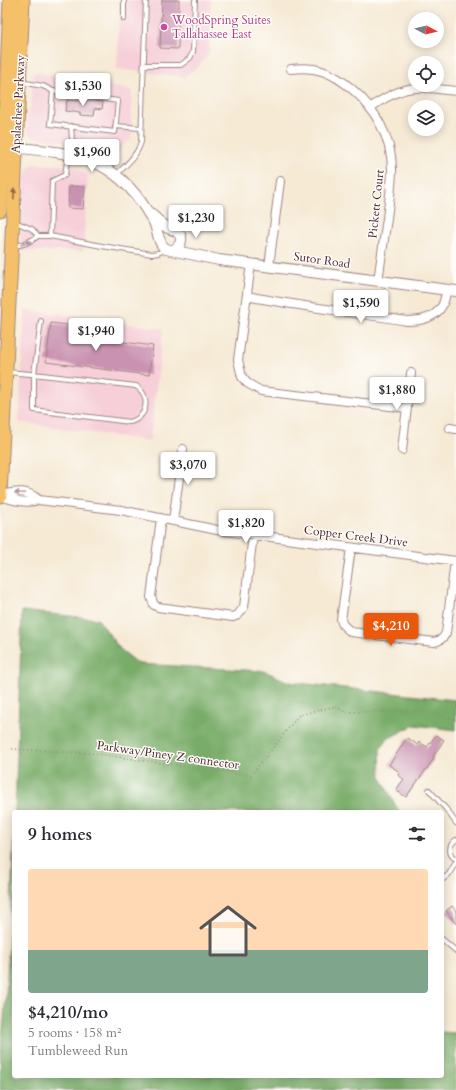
<!DOCTYPE html>
<meta charset="utf-8">
<style>
:root{--surface:#fff;--page:#f7f7f7;--text:#2b2b33;--muted:#7c7c81;--accent:#ea580c}
body{margin:0;font-family:Cardo,serif;background:var(--page);color:var(--text);height:100vh;display:flex;flex-direction:column;font-size:15px;white-space:nowrap}
*{box-sizing:border-box;margin:0}
p{font-size:13px;color:var(--muted)}
.icon{flex:none;width:22px;height:22px;fill:none;stroke:currentColor;stroke-width:2;stroke-linecap:round;stroke-linejoin:round}
.map{position:relative;flex:1;overflow:hidden}
.panel{position:absolute;left:12px;top:810px;width:432px;height:268px;display:flex;flex-direction:column;background:var(--surface);border-radius:4px;box-shadow:0 2px 10px #0003}
.panel>*{flex:none}
.needle{width:26px;rotate:97deg}
.buttons{position:absolute;left:408px;top:12px;display:grid;gap:8px}
.buttons a{display:grid;place-items:center;width:36px;height:36px;border-radius:50%;background:var(--surface);box-shadow:0 2px 10px #0003;font-size:20px}
.price{position:absolute;translate:-50% -34px;padding:0 9px;border-radius:4px;background:#fff;color:#222;font-size:13px;line-height:26px;filter:drop-shadow(0 1px 2px #0008)}
.price::after{content:'';position:absolute;left:50%;top:24px;width:12px;height:9px;margin-left:-6px;background:inherit;clip-path:polygon(0 0,100% 0,50% 100%)}
.price.active{background:var(--accent);color:#fff}
ul{padding:0;list-style:none}
li{display:grid;align-content:center;gap:8px;height:212px;padding:0 16px}
li span{display:grid;place-items:center;height:124px;border-radius:4px;color:#555}
li>.icon{margin-inline-start:auto}
span .icon{width:72px;height:72px;fill:#fffc;stroke-width:1}
li b{font-size:17px}
h2{display:flex;justify-content:space-between;align-items:center;height:48px;padding:0 16px;font-size:17px}
.map>svg:first-child{display:block}
</style>
<div class="map">
<svg width="456" height="1090" viewBox="0 0 456 1090">
<rect width="100%" height="100%" fill="#fdfcf7"/>
<filter id="ink" filterUnits="userSpaceOnUse"><feTurbulence type="fractalNoise" baseFrequency=".025" numOctaves="2"/><feDisplacementMap in="SourceGraphic" scale="8" xChannelSelector="R" yChannelSelector="G"/><feConvolveMatrix kernelMatrix="1 2 1 2 8 2 1 2 1" color-interpolation-filters="sRGB"/></filter>
<filter id="wash" filterUnits="userSpaceOnUse"><feTurbulence type="fractalNoise" baseFrequency=".012" numOctaves="4" result="noise"/><feDisplacementMap in="SourceGraphic" scale="16" xChannelSelector="R" yChannelSelector="G"/><feGaussianBlur stdDeviation="0.9" result="paint"/><feColorMatrix in="noise" values="0 0 0 0 0 0 0 0 0 0 0 0 0 0 0 0 0 1.4 0 .05"/><feComposite in="paint" operator="in"/></filter>
<g filter="url(#wash)">
<rect width="100%" height="100%" fill="#f6ead5"/>
<path fill="#f6cfd8" d="M120 0H211L209 53 198 67 184 77 117 69Z
M33 72 132 90 131 139 114 154 77 143 38 138 31 136 27 130V117L31 106Z
M33 164 58 165 76 168 88 174 83 251H20L24 178 27 170Z
M25 310 163 329 150 441 19 422Z"/>
<path fill="#78ac68" stroke="#61664a" d="M22 611 98 619 120 649 139 664 264 671 289 682 456 700V730L414 725 387 739 380 749 381 778 399 812H15Z
M14 832V1076H442V1032L456 1033V1090H0C0 1058 3 1027 6 996 9 941 12 887 14 832Z"/>
<g id="blocks">
<path fill="#c992b0" d="M162 0H179L178 49 160 48Z
M67 100 77 101V100L103 102 102 109 95 108 94 116 80 115V113L65 111Z
M69 186 85 187 83 209 68 208Z
M51 323 82 327 80 336 153 346 149 375 46 362Z
M436 735 444 740 434 755 433 760 406 797 396 790 404 779 398 775 400 772 389 765 407 738 418 745 419 742 427 747Z
M452 906 456 911V924L446 911Z"/>
</g>
</g>
<g filter="url(#ink)">
<use href="#blocks" fill-opacity="0" stroke="#a08480" stroke-width="1"/>
<g fill="none" stroke-linecap="round" stroke-linejoin="round">
<defs>
<path id="service" d="M124 19V0
M144 65H181L190 58 193 52 195 0
M20 82 43 86 53 91 118 101 115 132 50 124 53 91
M71 126 72 139 78 155
M115 126 141 128
M116 175C126 165 137 156 141 142L146 0
M15 222 32 229 38 236
M50 236 102 246 152 254 158 253 165 250
M14 246C24 245 30 242 38 236H50L52 181 65 175 68 154
M7 372 42 375 136 386C151 396 148 417 130 422L34 410V374L41 321
M429 790 446 809 456 823
M456 840C448 845 448 855 456 859
M442 880 449 874 456 862
M442 939 456 951"/>
<path id="minor" d="M291 69C316 66 332 72 352 89 375 108 392 139 392 169 392 185 389 201 387 218 384 239 381 260 378 281
M370 108C403 84 417 86 456 91
M251 264 238 360 242 377 247 383 261 391 407 408
M269 266 280 181
M247 296C300 307 354 312 407 321 420 321 435 318 442 306 445 301 445 295 447 290
M450 428 456 429
M402 450 411 373
M1 495C16 492 26 489 39 500
M0 496C13 500 25 504 39 500L121 510 217 530 456 561
M161 518 151 597 154 605 158 607 233 617 238 615 244 607 253 535
M173 521 183 449
M351 548 341 620 343 625 351 632 434 642C440 641 443 639 446 633L455 561"/>
<path id="tertiary" d="M10 147C71 153 112 154 147 211 149 215 152 218 154 222 158 231 158 244 166 249L219 260 456 291
M152 215C157 220 162 224 168 228 171 229 175 230 177 232 185 238 180 247 173 250"/>
<path id="primary" d="M0 210 6 98 10 0
M0 496 23 0"/>
</defs>
<use href="#service" stroke="#a08480" stroke-width="6"/>
<use href="#minor" stroke="#a08480" stroke-width="10"/>
<use href="#tertiary" stroke="#a08480" stroke-width="12"/>
<use href="#primary" stroke="#a08480" stroke-width="15"/>
<path stroke="#a08480" stroke-width="1.5" stroke-dasharray="1 3" stroke-linecap="butt" d="M12 749 89 753 251 775 299 715 336 706 345 712 425 711 456 720"/>
<use href="#service" stroke="#fff" stroke-width="4"/>
<use href="#minor" stroke="#fff" stroke-width="8"/>
<use href="#tertiary" stroke="#fff" stroke-width="10"/>
<use href="#primary" stroke="#f4c16b" stroke-width="13"/>
</g>
<defs><path id="oneway-solid" d="M-6-.8H1V-3.2L6.5 0L1 3.2V.8H-6Z"/></defs>
<use fill="#966848" href="#oneway-solid" transform="translate(14 194) rotate(-87)"/>
<g fill="#ae9aa0">
<use href="#oneway-solid" transform="translate(26 243) rotate(-20)"/>
<use href="#oneway-solid" transform="translate(20 493) rotate(-177)"/>
</g>
</g>
<circle fill="#d1479c" stroke="#fdfcf7" stroke-width="1.5" cx="164" cy="27" r="4"/>
<g text-anchor="middle" dominant-baseline="central" stroke-width="3" stroke-linejoin="round" paint-order="stroke">
<g font-size="12" fill="#b23c85" stroke="#fdfcf7" text-anchor="start">
<text x="172" y="20">WoodSpring Suites<tspan x="172" dy="14">Tallahassee East</tspan></text>
</g>
<g font-size="12" fill="#4a1f2b" stroke="#fdfcf7">
<text transform="translate(18 104) rotate(-87)">Apalachee Parkway</text>
<text transform="translate(376 204) rotate(-84)">Pickett Court</text>
<text transform="translate(322 260) rotate(8)">Sutor Road</text>
<text transform="translate(356 536) rotate(7)">Copper Creek Drive</text>
<text transform="translate(168 755) rotate(8)">Parkway/Piney Z connector</text>
</g>
</g>
</svg>
<div class="buttons">
<a><svg class="needle" viewBox="-14 -14 28 28"><path d="M0-13l5 13h-10z" fill="#e53935"/><path d="M0 13l5-13h-10z" fill="#7c7c81"/></svg></a>
<a><svg class="icon" aria-label="locate" viewBox="0 0 24 24"><circle cx="12" cy="12" r="6"/><path d="M12 2v4M12 18v4M2 12h4M18 12h4"/></svg></a>
<a><svg class="icon" aria-label="layers" viewBox="0 0 24 24"><path d="M12 4l9 5-9 5-9-5zM3 14l9 5 9-5"/></svg></a>
</div>
<b class="price" style="left:83px;top:107px">$1,530</b>
<b class="price" style="left:92px;top:173px">$1,960</b>
<b class="price" style="left:196px;top:239px">$1,230</b>
<b class="price" style="left:361px;top:324px">$1,590</b>
<b class="price" style="left:96px;top:352px">$1,940</b>
<b class="price" style="left:397px;top:411px">$1,880</b>
<b class="price" style="left:188px;top:486px">$3,070</b>
<b class="price" style="left:246px;top:544px">$1,820</b>
<b class="price active" style="left:391px;top:647px">$4,210</b>
<section class="panel">
<h2>9 homes<svg class="icon" aria-label="filters" viewBox="0 0 24 24"><path d="M4 7h16M4 17h16"/><circle cx="9" cy="7" r="2"/><circle cx="15" cy="17" r="2"/></svg></h2>
<ul>
<li><span style="background:linear-gradient(#ffd9b3 65%,#7fa58c 0)"><svg class="icon" aria-label="home" viewBox="0 0 24 24"><path d="M3 11l9-7 9 7M6 9v11h12V9"/></svg></span><div><b>$4,210/mo</b><p>5 rooms · 158 m²</p><p>Tumbleweed Run</p></div></li>
</ul>
</section>
</div>
